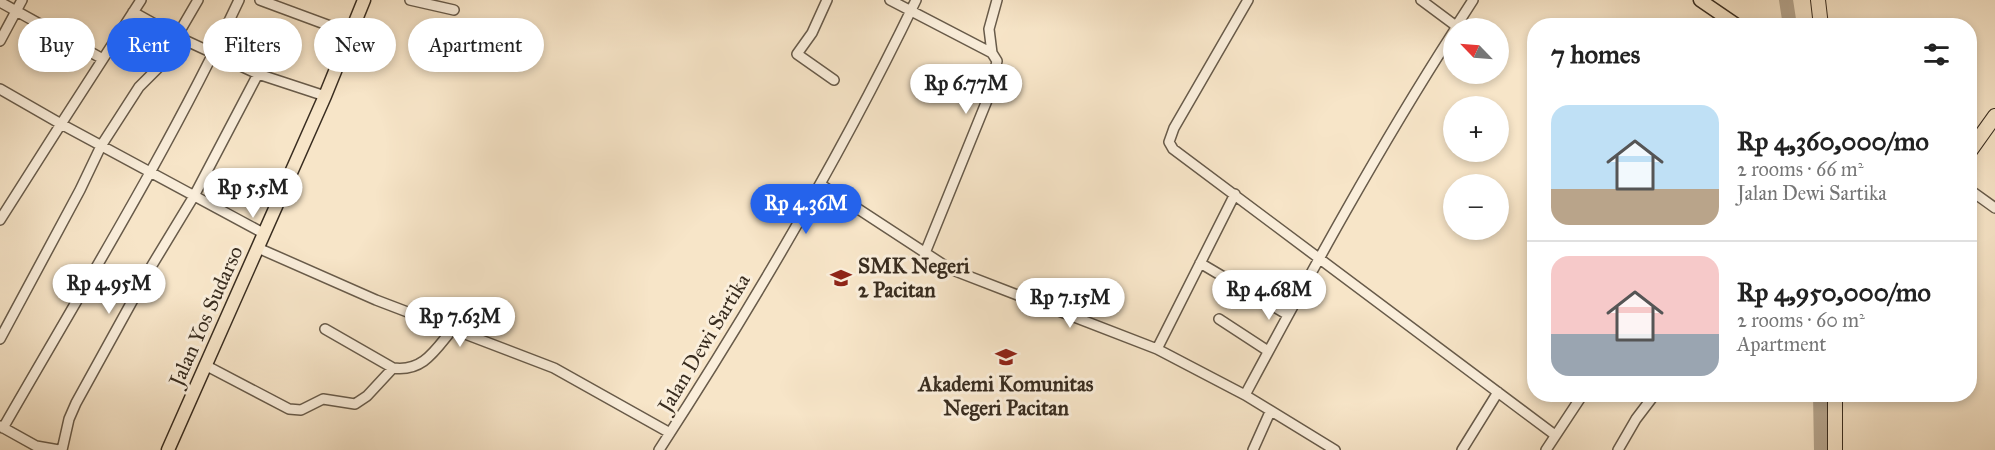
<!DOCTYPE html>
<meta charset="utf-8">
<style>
:root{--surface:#fff;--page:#f2f2f2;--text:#222;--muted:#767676;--line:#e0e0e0;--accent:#2563eb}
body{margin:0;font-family:"IM FELL Great Primer",serif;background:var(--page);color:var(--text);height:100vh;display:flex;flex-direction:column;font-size:22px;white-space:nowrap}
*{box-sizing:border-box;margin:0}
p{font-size:20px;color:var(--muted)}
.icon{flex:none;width:33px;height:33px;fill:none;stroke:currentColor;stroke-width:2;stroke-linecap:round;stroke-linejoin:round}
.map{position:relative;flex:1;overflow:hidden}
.panel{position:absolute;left:1527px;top:18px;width:450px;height:384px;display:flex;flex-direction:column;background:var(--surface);border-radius:24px;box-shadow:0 3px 9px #0003}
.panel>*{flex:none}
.guide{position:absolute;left:18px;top:18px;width:570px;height:54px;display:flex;gap:12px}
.needle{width:39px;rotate:295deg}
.controls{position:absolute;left:1443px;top:18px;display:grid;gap:12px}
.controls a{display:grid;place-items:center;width:66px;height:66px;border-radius:50%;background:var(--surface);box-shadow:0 3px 9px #0003;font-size:30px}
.price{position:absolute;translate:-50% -51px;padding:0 14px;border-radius:21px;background:#fff;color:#222;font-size:20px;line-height:39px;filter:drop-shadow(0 2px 3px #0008)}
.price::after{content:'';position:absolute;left:50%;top:36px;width:18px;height:14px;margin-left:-9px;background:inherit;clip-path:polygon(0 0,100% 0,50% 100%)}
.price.current{background:var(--accent);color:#fff}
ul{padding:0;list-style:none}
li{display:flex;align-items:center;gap:18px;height:150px;padding:0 24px}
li+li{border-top:2px solid var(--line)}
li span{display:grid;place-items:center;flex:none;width:168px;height:120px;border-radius:18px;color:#555}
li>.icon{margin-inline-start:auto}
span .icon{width:72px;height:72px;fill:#fffc;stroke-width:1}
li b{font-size:26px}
h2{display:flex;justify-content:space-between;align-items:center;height:72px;padding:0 24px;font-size:26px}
.pill{padding:0 21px;border-radius:27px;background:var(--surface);box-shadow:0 3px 9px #0003;font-size:21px;line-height:54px}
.pill.current{background:var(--accent);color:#fff}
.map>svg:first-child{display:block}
</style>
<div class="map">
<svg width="1995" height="450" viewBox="0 0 1995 450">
<rect width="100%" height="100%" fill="#f7e5c8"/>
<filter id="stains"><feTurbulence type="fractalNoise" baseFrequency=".00333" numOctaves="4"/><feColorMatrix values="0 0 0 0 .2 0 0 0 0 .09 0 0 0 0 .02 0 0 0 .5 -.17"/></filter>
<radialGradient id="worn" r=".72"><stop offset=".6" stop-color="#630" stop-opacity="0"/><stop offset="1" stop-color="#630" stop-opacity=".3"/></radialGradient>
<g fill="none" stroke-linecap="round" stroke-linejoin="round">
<path stroke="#b6a68f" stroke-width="14" d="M1786 0 1790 26
M1820 394 1821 450"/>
<defs>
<path id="minor" d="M260 0 349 33
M410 0 454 10
M827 0 812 33 797 54 834 80
M890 0 992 53 997 61 990 93 925 253
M1248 0 1174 128 1169 142 1173 149 1555 435
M1421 0 1456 26
M0 2 101 58
M1455 28 1473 0
M0 41 22 0
M992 53 989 29 997 0
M258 74 325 96
M0 89 61 124 141 0
M820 184 950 269 1157 349 1245 395 1335 450
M1970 190 1995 208
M0 220 61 124 263 233
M258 248 376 300 554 368 670 433
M1200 263 1288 315
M1219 319 1268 351
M325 329 393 368
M0 339 80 190 101 146 139 87 159 67 198 0
M1157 349 1235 194
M205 365 289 409 301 410 323 399 355 404 367 396 393 368C422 372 434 352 451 331
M1245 395C1311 272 1378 149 1454 31
M0 426 36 446 59 450
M3 428C84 287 170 147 239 0
M62 450 69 419 76 403 151 267 194 196 258 74 178 37 133 12
M659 450C753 305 841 156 916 0
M1253 450 1270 412
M1462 450 1498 392
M1546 450 1583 394
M1618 450 1636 419 1655 394"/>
<path id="major" d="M1700 0 1738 26
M168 450 325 96 364 0"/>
<path id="highway" d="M1818 0 1821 26
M1970 151 1995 116
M1835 394V450"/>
</defs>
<use href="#minor" stroke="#685b4a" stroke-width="12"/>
<use href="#major" stroke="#392d20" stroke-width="15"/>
<use href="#highway" stroke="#392d20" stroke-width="16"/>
<use href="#minor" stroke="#faeedb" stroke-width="9"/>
<use href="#major" stroke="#f7e5c8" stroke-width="12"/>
<use href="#highway" stroke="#f7e5c8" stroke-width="14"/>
</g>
<defs>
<symbol id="school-bare" viewBox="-9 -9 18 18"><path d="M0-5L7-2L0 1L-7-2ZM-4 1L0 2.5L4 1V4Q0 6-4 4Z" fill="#8f2418" stroke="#faeedb" stroke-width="2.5" paint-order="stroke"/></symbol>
<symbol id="university-bare" viewBox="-9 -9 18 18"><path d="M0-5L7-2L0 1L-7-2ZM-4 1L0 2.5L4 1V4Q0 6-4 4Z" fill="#8f2418" stroke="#faeedb" stroke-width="2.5" paint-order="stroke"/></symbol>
</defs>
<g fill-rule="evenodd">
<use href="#school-bare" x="826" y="263" width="30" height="30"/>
<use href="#university-bare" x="991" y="342" width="30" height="30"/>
</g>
<g text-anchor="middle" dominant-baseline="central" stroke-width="6" stroke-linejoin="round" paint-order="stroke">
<g font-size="21" font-weight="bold" fill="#392d20" stroke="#faeedb" text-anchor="start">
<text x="858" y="266">SMK Negeri<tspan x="858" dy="24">2 Pacitan</tspan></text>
<text x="1006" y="384" text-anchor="middle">Akademi Komunitas<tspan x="1006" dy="24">Negeri Pacitan</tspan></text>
</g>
<g font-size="21" fill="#392d20" stroke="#faeedb">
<text transform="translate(206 316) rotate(-66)">Jalan Yos Sudarso</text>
<text transform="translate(704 343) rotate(-59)">Jalan Dewi Sartika</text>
</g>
</g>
<rect width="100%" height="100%" filter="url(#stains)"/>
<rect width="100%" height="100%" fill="url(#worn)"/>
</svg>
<div class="controls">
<a><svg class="needle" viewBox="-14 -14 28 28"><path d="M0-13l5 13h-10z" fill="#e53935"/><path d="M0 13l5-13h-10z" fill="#767676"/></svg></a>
<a>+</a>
<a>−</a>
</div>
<b class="price" style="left:966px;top:115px">Rp 6.77M</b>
<b class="price" style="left:253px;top:219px">Rp 5.5M</b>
<b class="price current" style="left:806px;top:235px">Rp 4.36M</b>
<b class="price" style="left:109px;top:315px">Rp 4.95M</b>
<b class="price" style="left:1269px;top:321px">Rp 4.68M</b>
<b class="price" style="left:1070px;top:329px">Rp 7.15M</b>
<b class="price" style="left:460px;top:348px">Rp 7.63M</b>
<div class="guide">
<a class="pill">Buy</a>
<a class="pill current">Rent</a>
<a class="pill">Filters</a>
<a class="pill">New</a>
<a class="pill">Apartment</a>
</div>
<section class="panel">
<h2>7 homes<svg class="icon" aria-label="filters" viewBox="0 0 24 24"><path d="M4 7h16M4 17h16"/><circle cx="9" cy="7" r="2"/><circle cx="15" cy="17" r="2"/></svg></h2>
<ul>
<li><span style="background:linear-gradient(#bfe0f5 70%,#b9a48a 0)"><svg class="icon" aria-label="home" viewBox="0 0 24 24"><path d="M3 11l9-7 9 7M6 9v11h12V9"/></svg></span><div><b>Rp 4,360,000/mo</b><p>2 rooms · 66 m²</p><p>Jalan Dewi Sartika</p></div></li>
<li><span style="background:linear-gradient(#f6c9c9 65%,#9aa5b1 0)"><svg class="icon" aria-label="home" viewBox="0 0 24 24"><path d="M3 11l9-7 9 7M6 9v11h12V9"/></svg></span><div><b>Rp 4,950,000/mo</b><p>2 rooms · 60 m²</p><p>Apartment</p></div></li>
</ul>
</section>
</div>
